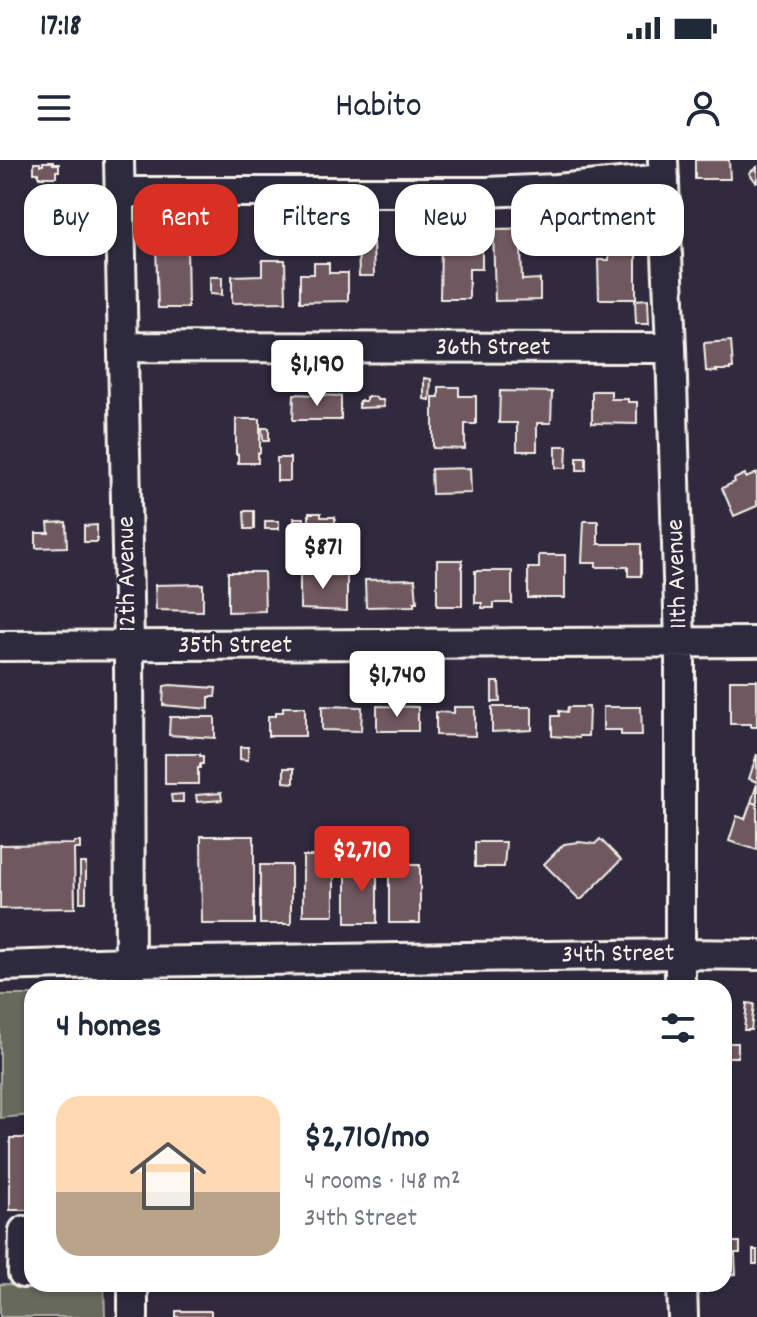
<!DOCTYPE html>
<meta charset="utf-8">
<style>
:root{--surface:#fff;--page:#f2f2f3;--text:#1f2937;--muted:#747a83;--line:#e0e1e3;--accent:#d93025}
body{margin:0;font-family:Dekko,sans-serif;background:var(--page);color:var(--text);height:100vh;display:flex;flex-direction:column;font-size:30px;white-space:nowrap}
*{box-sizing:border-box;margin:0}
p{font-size:26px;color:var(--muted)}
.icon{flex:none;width:44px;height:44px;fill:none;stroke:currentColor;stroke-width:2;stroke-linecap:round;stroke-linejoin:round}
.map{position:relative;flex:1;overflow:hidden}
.panel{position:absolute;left:24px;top:820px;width:708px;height:312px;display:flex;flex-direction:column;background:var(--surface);border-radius:24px;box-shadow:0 2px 6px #0004}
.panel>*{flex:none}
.guide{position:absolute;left:24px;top:24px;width:710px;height:72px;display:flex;gap:16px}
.price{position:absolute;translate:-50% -68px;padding:0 18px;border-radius:8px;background:#fff;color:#222;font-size:26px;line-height:52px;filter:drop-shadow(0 2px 4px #0008)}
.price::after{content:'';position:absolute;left:50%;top:48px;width:24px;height:18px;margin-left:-12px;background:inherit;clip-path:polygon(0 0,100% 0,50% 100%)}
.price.current{background:var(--accent);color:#fff}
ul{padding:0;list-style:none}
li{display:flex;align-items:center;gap:24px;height:200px;padding:0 32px}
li+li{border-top:2px solid var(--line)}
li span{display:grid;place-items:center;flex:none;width:224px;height:160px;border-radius:24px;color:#555}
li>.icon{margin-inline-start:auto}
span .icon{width:96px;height:96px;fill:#fffc;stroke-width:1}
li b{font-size:34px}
h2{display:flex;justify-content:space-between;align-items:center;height:96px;padding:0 32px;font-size:34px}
.pill{padding:0 28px;border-radius:24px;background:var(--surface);box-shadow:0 2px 6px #0004;font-size:28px;line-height:72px}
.pill.current{background:var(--accent);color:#fff}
.status{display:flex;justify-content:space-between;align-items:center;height:56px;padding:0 40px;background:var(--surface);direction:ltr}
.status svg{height:22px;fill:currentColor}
header{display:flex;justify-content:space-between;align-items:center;height:104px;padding:0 32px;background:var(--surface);font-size:36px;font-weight:600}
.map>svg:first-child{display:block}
</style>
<div class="status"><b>17:18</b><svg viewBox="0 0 49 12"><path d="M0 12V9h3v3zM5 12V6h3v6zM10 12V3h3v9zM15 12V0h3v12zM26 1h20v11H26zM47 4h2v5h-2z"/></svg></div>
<header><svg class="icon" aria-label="menu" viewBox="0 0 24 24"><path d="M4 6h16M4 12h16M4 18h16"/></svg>Habito<svg class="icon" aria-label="person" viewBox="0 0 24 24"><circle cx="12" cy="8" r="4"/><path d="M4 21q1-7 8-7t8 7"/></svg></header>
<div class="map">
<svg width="757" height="1157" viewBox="0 0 757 1157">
<rect width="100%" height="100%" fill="#2f2a3d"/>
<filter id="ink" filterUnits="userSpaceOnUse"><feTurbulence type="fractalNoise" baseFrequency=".0125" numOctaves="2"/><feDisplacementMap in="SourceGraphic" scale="16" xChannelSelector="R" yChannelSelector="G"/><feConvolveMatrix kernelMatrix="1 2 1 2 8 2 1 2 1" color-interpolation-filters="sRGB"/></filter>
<g filter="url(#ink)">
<path fill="#66695b" stroke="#adada2" stroke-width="2" d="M0 835H32V955L0 958Z
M0 1124 104 1126 105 1157H0Z"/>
<path fill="#705960" stroke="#f4f1e8" stroke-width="2" d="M695 0H729L730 19H695Z
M43 2H53V4H59V11H56V17H39V13H34V3H40V5H43Z
M757 7V22H756L749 13Z
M599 67H610V76H598Z
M539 68V89H521L522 120 540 119V140L495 141 493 69Z
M358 83H373L374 116H359Z
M187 84 188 148H158L156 85Z
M441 86H482V109H469V139H440Z
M609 88H636V139H599L598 100H609Z
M262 100H285L286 142 232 143V116L262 115Z
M314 103H329V113H348V141L300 142V114H314Z
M210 117H222V135L210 134Z
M648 139 649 164H636L635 140Z
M731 181 733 208H730V210H716L717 212 706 211 704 183Z
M424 218 431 219 430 240 424 239Z
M439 227H459V236H476V264H465V289L433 288V237H439Z
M500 231 552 232 551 263H537V291H517V263H499Z
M592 231H611V239H628V242H637V264L592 263Z
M294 234 341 236V260H293Z
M366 237H376L377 240H383L384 247 359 248V241H366Z
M236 259H260V293H258V303H238V294H236Z
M262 268H269V281H263Z
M556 286H567L566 308H556Z
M577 297H586V310H577Z
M277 298H290V321H277Z
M470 308 471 333 432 334 431 309Z
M757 313V346L734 356 722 328 735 322 734 319 745 314 746 318Z
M244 351H254V369H245Z
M309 353H321V357H335V369L309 370Z
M294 358H304V368H295Z
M265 361H279V369H265Z
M584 361H598V384H641V416H628V407H596V403H582Z
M66 362 67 387 36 388V373H49L48 363Z
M97 365V382H84V366Z
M539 395H565V438H528V408H539Z
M437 400H462V446H437Z
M300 407 310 409V407H322V415H347V451L300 449Z
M475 411H512V443H494V448H482V443H475Z
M228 412H264L265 451 228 452Z
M415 419 417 442H414V446L366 447 365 420Z
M203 424V451L156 450 155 425Z
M730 520H757V567H751V564H730Z
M492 522H499L500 542H492Z
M170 525 216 528 215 537H209V549L163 545 164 526Z
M322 546 362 547 361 571 322 570Z
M377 546 418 547V571H377Z
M283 547H305V576H268V556H276V552H283Z
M454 547H475V576L436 575V552L454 553Z
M492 547H532V570L492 572Z
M568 547H589L588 576H579V578L552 576V556H559V551L567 552Z
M603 547H641L642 575H621V570H603Z
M170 557H215V578L169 575Z
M240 587H248V600L240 599Z
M165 594H200V596H203V604H200V608H198V624H165Z
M757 594V622L749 619Z
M284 608H294V623L284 622Z
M757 624V644L751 642Z
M221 633 222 640 197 642 196 635Z
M183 634V642H172L171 635Z
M751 642 757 644V690L729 681 737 656 745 659Z
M201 676H254V764H202Z
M600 679 621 700 582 739H579L544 704 564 684 579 682 595 684Z
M74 682H80V689H74L75 748 0 749V685L74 684Z
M475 682H506L504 707H475Z
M303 696H334V755H303Z
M80 703H86V742H80Z
M260 705H291V764H260Z
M346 705H377V763H346Z
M389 705H420V763H389Z
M747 843 754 844 751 870H744Z
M725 883H738V897H725Z
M10 978H32V1050H10Z
M724 1082H740V1093H724Z
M753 1090H757V1104H753Z
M726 1095H735L736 1114 727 1115Z
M176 1151H211V1157H176Z"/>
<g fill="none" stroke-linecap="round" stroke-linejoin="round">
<defs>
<path id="minor" d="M119 0 129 486 130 828
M663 0 671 188 680 483V828
M119 32H487L556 29 664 19
M123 187 671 188
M0 486 757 482
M0 806 130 802 680 794 757 795
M32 1071H24L23 1113H32
M133 1124V1157
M682 1124 683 1157"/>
</defs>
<use href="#minor" stroke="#f4f1e8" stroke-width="34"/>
<use href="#minor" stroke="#2f2a3d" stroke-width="28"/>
</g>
</g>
<g text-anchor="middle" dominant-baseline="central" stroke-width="6" stroke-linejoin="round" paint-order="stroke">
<g font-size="26" fill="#f4f1e8" stroke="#2f2a3d">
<text x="493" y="188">36th Street</text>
<text transform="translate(128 414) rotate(-91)">12th Avenue</text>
<text transform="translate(678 414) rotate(-92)">11th Avenue</text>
<text x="235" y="486">35th Street</text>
<text transform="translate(618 795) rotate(-1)">34th Street</text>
</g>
</g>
</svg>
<b class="price" style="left:317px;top:248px">$1,190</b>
<b class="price" style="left:323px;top:431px">$871</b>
<b class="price" style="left:397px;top:559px">$1,740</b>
<b class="price current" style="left:362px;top:734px">$2,710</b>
<div class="guide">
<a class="pill">Buy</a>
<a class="pill current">Rent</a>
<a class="pill">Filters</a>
<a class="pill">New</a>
<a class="pill">Apartment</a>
</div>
<section class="panel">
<h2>4 homes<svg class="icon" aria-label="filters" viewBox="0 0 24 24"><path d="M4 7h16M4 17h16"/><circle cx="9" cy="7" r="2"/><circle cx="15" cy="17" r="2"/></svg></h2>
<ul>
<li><span style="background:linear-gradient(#ffd9b3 60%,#b9a48a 0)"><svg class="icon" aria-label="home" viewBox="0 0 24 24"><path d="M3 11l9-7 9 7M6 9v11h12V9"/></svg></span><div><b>$2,710/mo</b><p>4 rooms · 148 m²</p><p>34th Street</p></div></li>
</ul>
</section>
</div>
